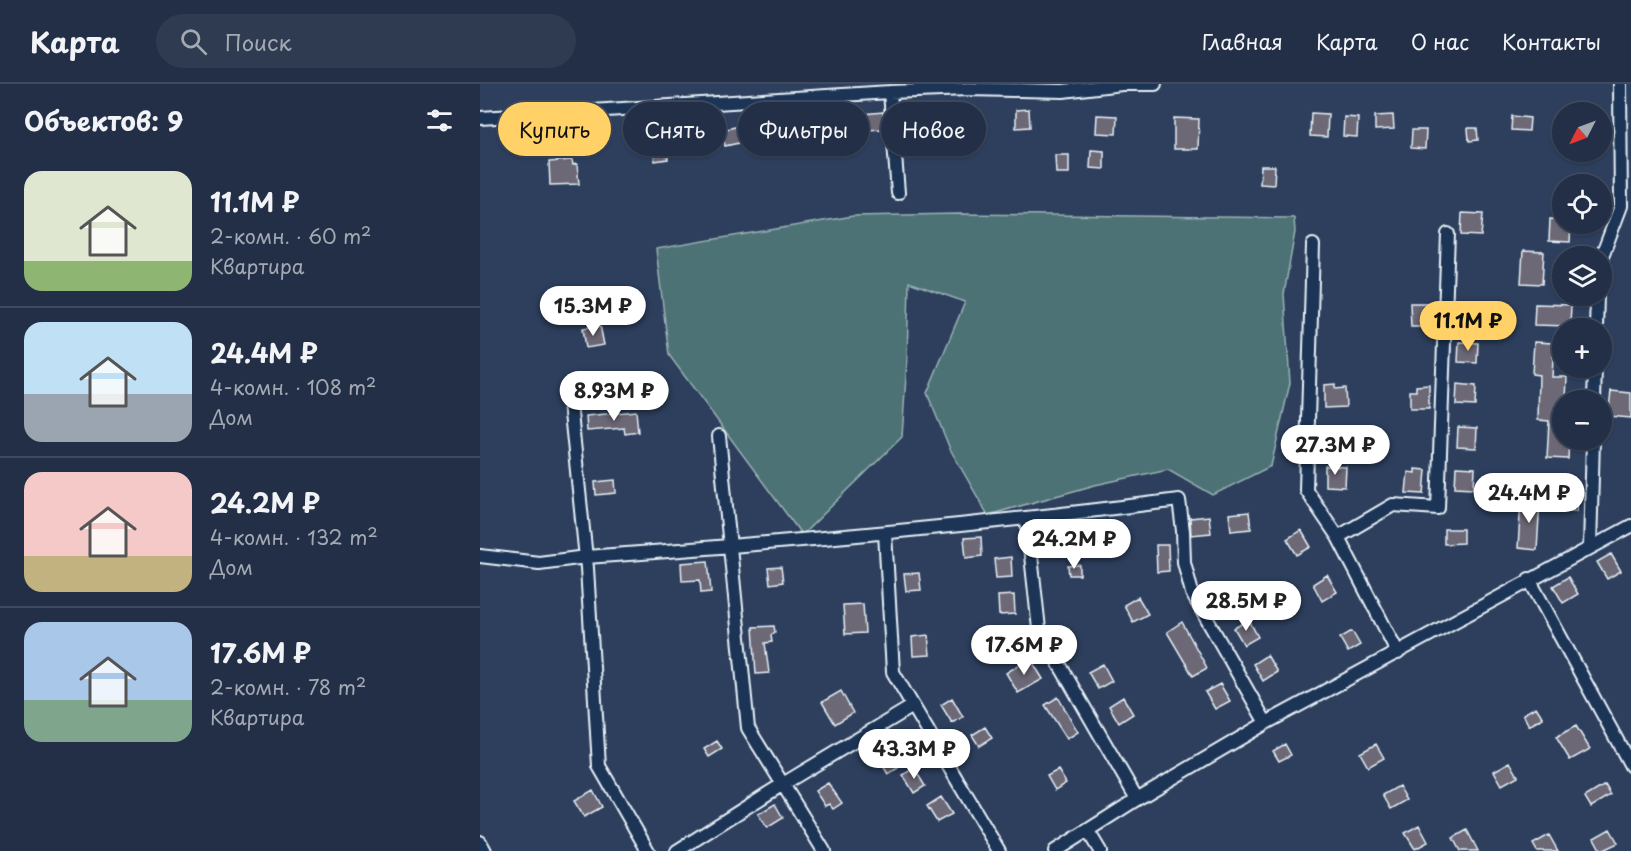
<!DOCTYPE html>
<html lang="ru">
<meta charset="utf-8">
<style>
:root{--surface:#222f46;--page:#2e3b51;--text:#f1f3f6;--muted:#a2a9b3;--line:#3f4a5f;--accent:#ffd166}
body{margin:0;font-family:"Playpen Sans",sans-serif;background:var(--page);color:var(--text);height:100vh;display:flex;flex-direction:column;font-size:22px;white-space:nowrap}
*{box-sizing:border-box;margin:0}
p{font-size:20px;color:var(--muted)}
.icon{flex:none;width:33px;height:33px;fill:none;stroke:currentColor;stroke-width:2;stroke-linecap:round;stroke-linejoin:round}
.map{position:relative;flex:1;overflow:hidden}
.side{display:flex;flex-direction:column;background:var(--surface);width:480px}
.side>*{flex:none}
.banner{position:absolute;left:18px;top:18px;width:570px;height:54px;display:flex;gap:12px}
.needle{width:39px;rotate:228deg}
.tools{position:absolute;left:1072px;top:18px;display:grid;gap:12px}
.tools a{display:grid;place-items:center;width:60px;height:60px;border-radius:50%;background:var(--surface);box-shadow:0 2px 4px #0004,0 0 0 2px var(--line);font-size:30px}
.price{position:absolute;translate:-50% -51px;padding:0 14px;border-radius:21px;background:#fff;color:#222;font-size:20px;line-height:39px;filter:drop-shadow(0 2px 3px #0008)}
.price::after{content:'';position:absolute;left:50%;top:36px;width:18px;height:14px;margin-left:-9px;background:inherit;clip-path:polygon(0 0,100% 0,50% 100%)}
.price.selected{background:var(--accent);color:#111}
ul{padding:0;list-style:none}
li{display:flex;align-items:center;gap:18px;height:150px;padding:0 24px}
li+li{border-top:2px solid var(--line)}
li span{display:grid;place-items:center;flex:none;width:168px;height:120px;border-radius:18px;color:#555}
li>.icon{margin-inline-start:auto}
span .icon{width:72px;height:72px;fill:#fffc;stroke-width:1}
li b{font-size:26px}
h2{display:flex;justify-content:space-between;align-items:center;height:72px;padding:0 24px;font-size:26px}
.tag{padding:0 21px;border-radius:27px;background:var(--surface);box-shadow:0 2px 4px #0004,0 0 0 2px var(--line);font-size:21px;line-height:54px}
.tag.selected{background:var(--accent);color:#111}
header{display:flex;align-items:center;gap:36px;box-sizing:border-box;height:84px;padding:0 30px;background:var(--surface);border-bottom:2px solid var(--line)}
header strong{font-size:28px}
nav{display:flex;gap:33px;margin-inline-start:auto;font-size:21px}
.search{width:420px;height:54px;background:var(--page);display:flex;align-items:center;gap:15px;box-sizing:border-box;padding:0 21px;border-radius:33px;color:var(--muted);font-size:22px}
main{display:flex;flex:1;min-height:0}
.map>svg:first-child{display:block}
</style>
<header>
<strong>Карта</strong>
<div class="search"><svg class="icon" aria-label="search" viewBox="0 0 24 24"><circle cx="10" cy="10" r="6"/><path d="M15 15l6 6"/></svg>Поиск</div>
<nav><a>Главная</a><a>Карта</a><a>О нас</a><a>Контакты</a></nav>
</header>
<main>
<section class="side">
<h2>Объектов: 9<svg class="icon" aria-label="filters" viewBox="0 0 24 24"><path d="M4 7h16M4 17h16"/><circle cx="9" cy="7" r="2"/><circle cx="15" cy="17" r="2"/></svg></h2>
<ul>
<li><span style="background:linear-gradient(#dfe7d0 75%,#8fb573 0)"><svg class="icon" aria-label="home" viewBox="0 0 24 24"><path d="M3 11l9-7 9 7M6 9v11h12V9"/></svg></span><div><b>11.1M ₽</b><p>2-комн. · 60 m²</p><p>Квартира</p></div></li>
<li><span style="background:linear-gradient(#bfe0f5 60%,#9aa5b1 0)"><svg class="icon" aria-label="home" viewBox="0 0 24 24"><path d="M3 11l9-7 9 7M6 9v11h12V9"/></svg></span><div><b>24.4M ₽</b><p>4-комн. · 108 m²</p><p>Дом</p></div></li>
<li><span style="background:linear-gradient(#f6c9c9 70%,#c2b280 0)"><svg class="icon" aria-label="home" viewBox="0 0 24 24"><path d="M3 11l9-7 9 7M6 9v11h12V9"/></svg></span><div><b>24.2M ₽</b><p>4-комн. · 132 m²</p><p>Дом</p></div></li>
<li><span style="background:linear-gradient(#a9c7e8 65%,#7fa58c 0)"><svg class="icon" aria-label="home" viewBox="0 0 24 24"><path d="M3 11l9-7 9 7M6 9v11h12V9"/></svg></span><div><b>17.6M ₽</b><p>2-комн. · 78 m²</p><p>Квартира</p></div></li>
</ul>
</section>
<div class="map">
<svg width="1151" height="767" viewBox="0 0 1151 767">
<rect width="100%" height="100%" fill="#2d3f5d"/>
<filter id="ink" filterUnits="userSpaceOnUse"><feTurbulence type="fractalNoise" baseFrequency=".0167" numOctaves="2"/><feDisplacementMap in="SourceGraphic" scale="12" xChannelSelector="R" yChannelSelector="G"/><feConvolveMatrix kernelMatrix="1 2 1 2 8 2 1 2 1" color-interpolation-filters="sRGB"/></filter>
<g filter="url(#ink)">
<path fill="#4d7274" stroke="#9ab2b6" stroke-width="1.5" d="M478 130 814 134 815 148 804 210 810 299 791 382 733 411 688 385 615 401 508 431 470 365 447 309 485 218 429 198 427 277 422 353 322 451 189 271 176 165 373 132Z"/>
<path fill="#6c6876" stroke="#e8f1f8" stroke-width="1.5" d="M439 23 442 40 429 43 426 25Z
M365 24 369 45 329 51 326 33 350 30V26Z
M467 24H482L481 45 466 44Z
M549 25 550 43 536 44V26Z
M403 28 405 45 384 46 383 30Z
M831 29 848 30 847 53 830 52Z
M617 31 637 32 636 50 616 49Z
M913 31 914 45 895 46V32Z
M1032 32 1050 34 1049 47 1031 46Z
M305 33 308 51 295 53 292 35Z
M864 33 878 34 877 53 863 52Z
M694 34 719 35 718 65H694Z
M264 41 268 57 245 62 242 46Z
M988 44H997L998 56 989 57Z
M932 46H946L945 65 931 64Z
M214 49 217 67 204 69 201 51Z
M185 57 188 75 175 77 172 59Z
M611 66 624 67V85L610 84Z
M575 71H589V89H576Z
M92 76 93 81 97 80 99 100 70 101 69 78Z
M781 82H795L794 101 780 100Z
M982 129 1003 130 1001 152 981 151Z
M1070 135 1083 136V140H1091L1090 158 1069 157Z
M1043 167 1064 168 1062 200 1041 199Z
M979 218 1000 220 999 242 978 240Z
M930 219H949L950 243H931Z
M1055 220 1091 221 1090 242 1054 241Z
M120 241 124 261 106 264 103 244Z
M979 258 998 259 997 279 978 278Z
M1054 258 1074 259 1072 293H1087L1086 316H1083V356H1089L1088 375 1067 374 1069 337 1058 336 1059 291 1052 290Z
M855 300V305L865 304 866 323 844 324V301Z
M977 300 996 302 995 322 976 321Z
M949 301V325H930V307H936V302Z
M1131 307 1151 309V334L1128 332Z
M156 327 158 348 145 350 144 344 107 347 106 332Z
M978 343 997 344 996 364 977 363Z
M845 382 866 383 865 403 845 402Z
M976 383 995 384 994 404 975 403Z
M935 385 946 386 944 410 926 409 928 388 935 389Z
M135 396 136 409 116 411 115 398Z
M1079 406 1098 407 1097 427 1078 426Z
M1041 415 1060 416 1057 466 1038 464Z
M769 428 771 445 751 447 749 430Z
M729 432 731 449 711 451 710 434Z
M964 445H983V459L964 460Z
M821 446 831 463 817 471 807 455Z
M631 450 632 463 607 465 605 452Z
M501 453 502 472 486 474 484 454Z
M676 461H688L689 487 677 488Z
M1131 470 1141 487 1127 495 1117 478Z
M531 473 532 493 516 494 514 475Z
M228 477 231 508 221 509 220 496 202 497 201 479Z
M600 481V491H589L588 482Z
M301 483 303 498 290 500 288 484Z
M439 489 441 506 426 507 424 490Z
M847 491 857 508 842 517 833 500Z
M1088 493 1098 510 1083 519 1073 502Z
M751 503 761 520 747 528 737 511Z
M534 511 535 530 519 531 518 512Z
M658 513 668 530 653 538 644 521Z
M383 520 385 549 365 550 363 521Z
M769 536 778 553 764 561 754 544Z
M702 538 727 584 713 592 687 548Z
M294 542 295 548 291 551 292 558 285 559 289 589 276 590 273 543Z
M872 547 880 561 868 568 860 554Z
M448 551 450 571 433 572 432 553Z
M787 571 797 588 783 597 773 580Z
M550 574 563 595 538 609 526 589Z
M623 580 632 597 618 605 608 588Z
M740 600 750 617 735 625 725 608Z
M361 607 373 629 355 640 342 618Z
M578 613 598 648 587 655 565 621Z
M643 613 653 630 639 639 629 622Z
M472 614 483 633 472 639 461 621Z
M1056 623 1063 634 1049 642 1043 630Z
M1096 642 1110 665 1090 676 1076 653Z
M505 643 512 654 499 662 492 651Z
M237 657 242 665 229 673 224 665Z
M805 660 811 671 799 677 793 667Z
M896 660 904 674 888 683 880 669Z
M413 676 418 684 408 690 403 682Z
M1030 678 1038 692 1022 701 1014 687Z
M434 684 445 702 434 709 423 691Z
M578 686 586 699 575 706 567 692Z
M348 699 362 719 353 725 349 720 345 722 335 707Z
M1125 701 1131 711 1111 723 1105 713Z
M919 702 927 716 911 725 903 711Z
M113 706 122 723 104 733 94 717Z
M461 713 472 730 457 738 447 722Z
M295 720 303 734 287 744 278 730Z
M939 741 948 758 935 765 925 749Z
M1130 745 1138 759 1121 767 1114 754Z
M987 746 998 767H980L973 754Z
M1069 751 1078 767H1057L1053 760Z"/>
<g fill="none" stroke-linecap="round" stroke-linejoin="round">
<defs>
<path id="minor" d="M410 8 418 109
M0 34 410 8 488 5 583 7 642 0H675
M833 161 826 406 858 453 918 569
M1122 172 1141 122 1140 0
M1116 244 1117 212
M89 310 107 484 119 682 168 767
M1114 316 1115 284
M239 352 268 644 344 767
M547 435 559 545 657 715
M405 449 413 588 519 767
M858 453 913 421 958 424 968 150
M1110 463 1113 356
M0 472 59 479 106 473C304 459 502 441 699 416L703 447 704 478 712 509 786 639
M1049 495 1151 682
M608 747 620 767
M0 758 5 767
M197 767 303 700 433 622
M575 767 657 715 786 639 1151 442"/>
</defs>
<use href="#minor" stroke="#e8f1f8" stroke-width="16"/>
<use href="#minor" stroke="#1d3557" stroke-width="12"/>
</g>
</g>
</svg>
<div class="tools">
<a><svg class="needle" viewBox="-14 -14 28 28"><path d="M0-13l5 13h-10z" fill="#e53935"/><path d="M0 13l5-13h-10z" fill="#a2a9b3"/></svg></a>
<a><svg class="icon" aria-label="locate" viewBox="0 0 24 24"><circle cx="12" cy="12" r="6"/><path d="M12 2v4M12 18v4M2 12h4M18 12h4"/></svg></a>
<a><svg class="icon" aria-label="layers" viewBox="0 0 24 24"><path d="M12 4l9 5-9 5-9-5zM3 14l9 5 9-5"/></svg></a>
<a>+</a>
<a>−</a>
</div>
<b class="price" style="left:113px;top:253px">15.3M ₽</b>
<b class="price selected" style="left:988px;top:268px">11.1M ₽</b>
<b class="price" style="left:134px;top:338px">8.93M ₽</b>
<b class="price" style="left:855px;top:392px">27.3M ₽</b>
<b class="price" style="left:1049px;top:440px">24.4M ₽</b>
<b class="price" style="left:594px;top:486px">24.2M ₽</b>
<b class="price" style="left:766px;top:548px">28.5M ₽</b>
<b class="price" style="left:544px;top:592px">17.6M ₽</b>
<b class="price" style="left:434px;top:696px">43.3M ₽</b>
<div class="banner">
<a class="tag selected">Купить</a>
<a class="tag">Снять</a>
<a class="tag">Фильтры</a>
<a class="tag">Новое</a>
</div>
</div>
</main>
